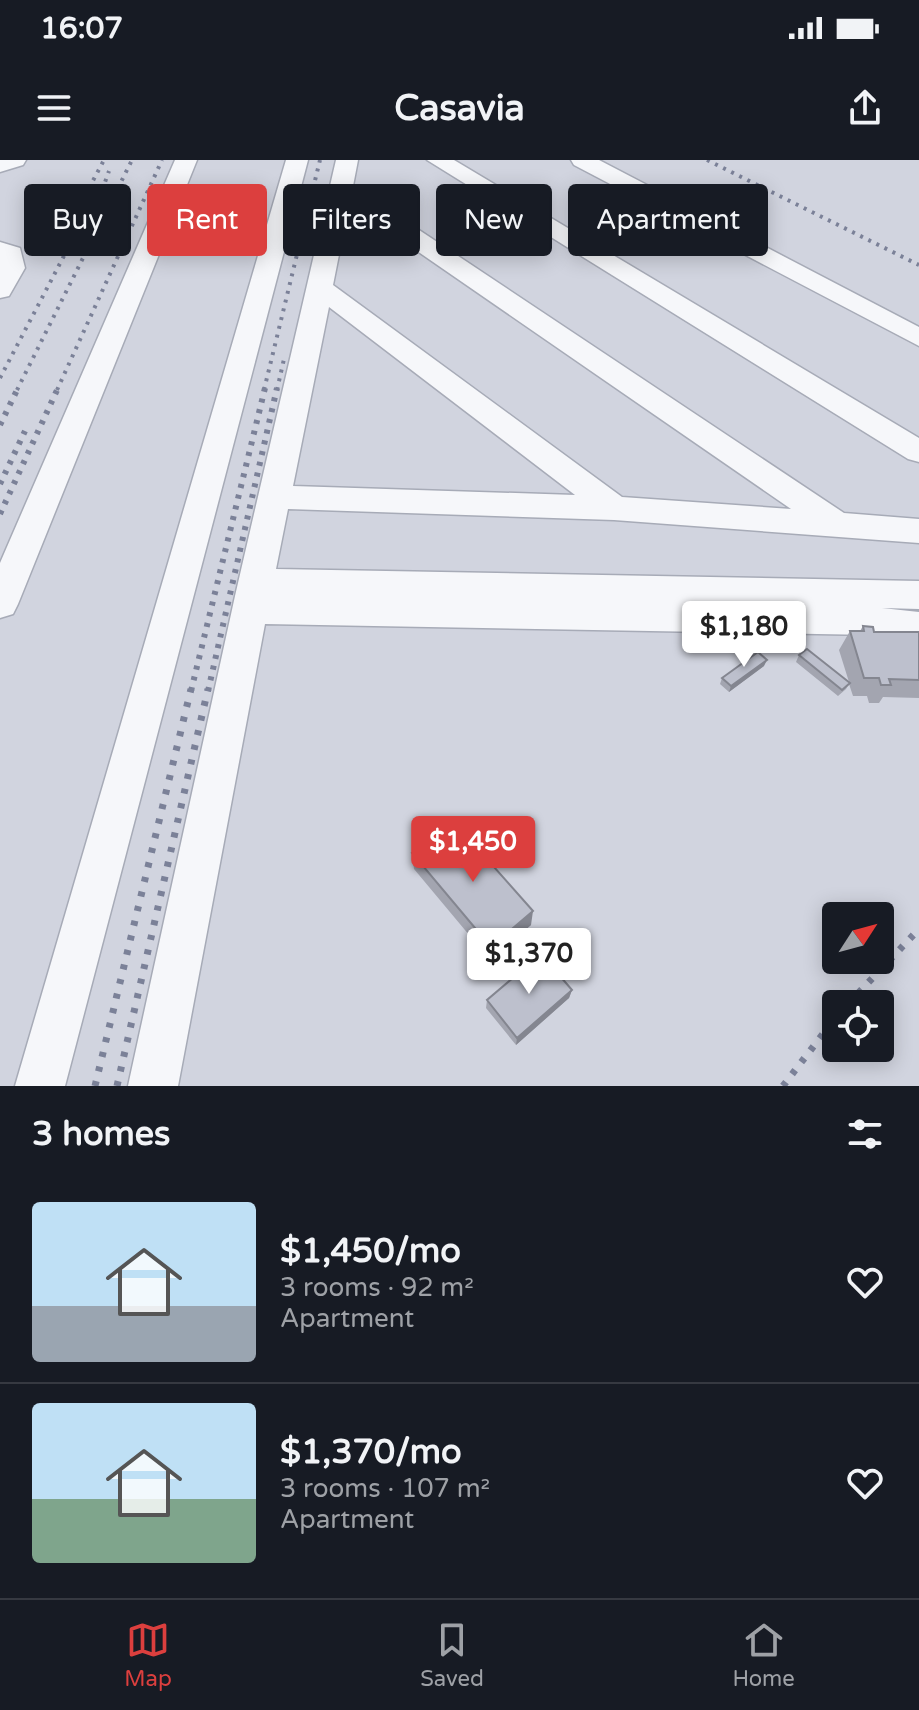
<!DOCTYPE html>
<meta charset="utf-8">
<style>
:root{--surface:#171b24;--page:#20242c;--text:#f1f3f6;--muted:#9ea1a6;--line:#363941;--accent:#dc3f3e}
body{margin:0;font-family:"Varela Round",sans-serif;background:var(--page);color:var(--text);height:100vh;display:flex;flex-direction:column;font-size:30px;white-space:nowrap}
*{box-sizing:border-box;margin:0}
p{font-size:26px;color:var(--muted)}
.icon{flex:none;width:44px;height:44px;fill:none;stroke:currentColor;stroke-width:2;stroke-linecap:round;stroke-linejoin:round}
.map{position:relative;height:926px;overflow:hidden}
.panel{display:flex;flex-direction:column;background:var(--surface);flex:1}
.panel>*{flex:none}
.hud{position:absolute;left:24px;top:24px;width:872px;height:72px;display:flex;gap:16px}
.needle{width:52px;rotate:54deg}
.tools{position:absolute;left:822px;top:742px;display:grid;gap:16px}
.tools a{display:grid;place-items:center;width:72px;height:72px;border-radius:8px;background:var(--surface);box-shadow:0 4px 20px #0003;font-size:40px}
.price{position:absolute;translate:-50% -68px;padding:0 18px;border-radius:8px;background:#fff;color:#222;font-size:26px;line-height:52px;filter:drop-shadow(0 2px 4px #0008)}
.price::after{content:'';position:absolute;left:50%;top:48px;width:24px;height:18px;margin-left:-12px;background:inherit;clip-path:polygon(0 0,100% 0,50% 100%)}
.price.selected{background:var(--accent);color:#fff}
ul{padding:0;list-style:none}
li{display:flex;align-items:center;gap:24px;height:200px;padding:0 32px}
li+li{border-top:2px solid var(--line)}
li span{display:grid;place-items:center;flex:none;width:224px;height:160px;border-radius:8px;color:#555}
li>.icon{margin-inline-start:auto}
span .icon{width:96px;height:96px;fill:#fffc;stroke-width:1}
li b{font-size:34px}
h2{display:flex;justify-content:space-between;align-items:center;height:96px;padding:0 32px;font-size:34px}
.pill{padding:0 28px;border-radius:8px;background:var(--surface);box-shadow:0 4px 20px #0003;font-size:28px;line-height:72px}
.pill.selected{background:var(--accent);color:#fff}
.status{display:flex;justify-content:space-between;align-items:center;height:56px;padding:0 40px;background:var(--surface);direction:ltr}
.status svg{height:22px;fill:currentColor}
header{display:flex;justify-content:space-between;align-items:center;height:104px;padding:0 32px;background:var(--surface);font-size:36px;font-weight:700}
.tabs{display:flex;justify-content:space-around;align-items:center;height:112px;border-top:2px solid var(--line);background:var(--surface);font-size:22px;color:var(--muted)}
.tabs a{display:grid;justify-items:center;gap:4px}
.tabs .selected{color:var(--accent)}
.map>svg:first-child{display:block}
</style>
<div class="status"><b>16:07</b><svg viewBox="0 0 49 12"><path d="M0 12V9h3v3zM5 12V6h3v6zM10 12V3h3v9zM15 12V0h3v12zM26 1h20v11H26zM47 4h2v5h-2z"/></svg></div>
<header><svg class="icon" aria-label="menu" viewBox="0 0 24 24"><path d="M4 6h16M4 12h16M4 18h16"/></svg>Casavia<svg class="icon" aria-label="share" viewBox="0 0 24 24"><path d="M12 15V3M7 8l5-5 5 5M5 13v7h14v-7"/></svg></header>
<div class="map">
<svg width="919" height="926" viewBox="0 0 919 926">
<rect width="100%" height="100%" fill="#e3e5ec"/>
<path fill="#d1d4df" fill-rule="evenodd" d="M0 0H919V926H0ZM836 756H880V800H836ZM836 844H880V888H836Z"/>
<g fill="none" stroke-linecap="round" stroke-linejoin="round">
<defs>
<path id="minor" d="M0 0H26L23 5 0 12Z
M175 0H197L18 444 13 454 0 458V403Z
M286 0H308L65 926H15Z
M336 0H358L353 26 844 353 919 359V383L614 360 288 349 276 409 919 421V449L882 448 919 452V480L873 475 265 464 178 926H128L235 436ZM349 44 791 349 622 337 333 125ZM329 147 575 335 293 326Z
M427 0H454L919 278V302L908 299Z
M571 0H599L919 167V186L574 5Z
M0 82 20 88 25 108 9 136 0 138Z"/>
</defs>
<use href="#minor" stroke="#a7abb7" stroke-width="3"/>
<use href="#minor" fill="#f6f7fa" fill-rule="evenodd"/>
<path stroke="#7b8198" stroke-width="4" stroke-dasharray="3 6" stroke-linecap="butt" d="M707 0 919 105
M72 60 104 0
M90 64 109 11
M0 218 88 50
M17 230 132 0
M57 230 162 0
M264 230 320 0
M277 230 284 199"/>
<path stroke="#7b8198" stroke-width="6" stroke-dasharray="4 7" stroke-linecap="butt" d="M0 265 18 228
M0 324 25 271
M0 354 58 228
M191 531 265 228
M208 531 277 228"/>
<path stroke="#7b8198" stroke-width="7" stroke-dasharray="5 10" stroke-linecap="butt" d="M848 844 919 769
M95 926 191 529
M117 926 208 529
M783 926 836 857"/>
</g>
<path fill="#a3a5b0" d="M863 466 874 472H919V538L883 537 879 543H869L867 536H853L849 524 846 529 838 536 796 502 799 495 849 522 839 490 850 471H860Z
M764 506 729 532 720 524 722 518Z
M412 693 531 765 490 800 414 709Z
M572 830 569 838 516 885 486 848 487 840Z"/>
<path fill="#848690" d="M767 500 764 506 729 532 731 526Z
M533 751 531 765 490 800 491 787Z
M572 830 569 838 516 885 517 878Z"/>
<path fill="#bdc0cd" stroke="#848690" stroke-width="2" d="M863 466 873 467 874 472H919V520L889 519 891 525H881L879 518H864L850 471H864Z
M807 489 850 523 842 530 799 495Z
M758 492 767 500 731 526 722 518Z
M454 662 533 751 491 787 412 693Z
M541 794 572 830 517 878 487 840Z"/>
</svg>
<div class="tools">
<a><svg class="needle" viewBox="-14 -14 28 28"><path d="M0-13l5 13h-10z" fill="#e53935"/><path d="M0 13l5-13h-10z" fill="#9ea1a6"/></svg></a>
<a><svg class="icon" aria-label="locate" viewBox="0 0 24 24"><circle cx="12" cy="12" r="6"/><path d="M12 2v4M12 18v4M2 12h4M18 12h4"/></svg></a>
</div>
<b class="price" style="left:744px;top:509px">$1,180</b>
<b class="price selected" style="left:473px;top:724px">$1,450</b>
<b class="price" style="left:529px;top:836px">$1,370</b>
<div class="hud">
<a class="pill">Buy</a>
<a class="pill selected">Rent</a>
<a class="pill">Filters</a>
<a class="pill">New</a>
<a class="pill">Apartment</a>
</div>
</div>
<section class="panel">
<h2>3 homes<svg class="icon" aria-label="filters" viewBox="0 0 24 24"><path d="M4 7h16M4 17h16"/><circle cx="9" cy="7" r="2"/><circle cx="15" cy="17" r="2"/></svg></h2>
<ul>
<li><span style="background:linear-gradient(#bfe0f5 65%,#9aa5b1 0)"><svg class="icon" aria-label="home" viewBox="0 0 24 24"><path d="M3 11l9-7 9 7M6 9v11h12V9"/></svg></span><div><b>$1,450/mo</b><p>3 rooms · 92 m²</p><p>Apartment</p></div><svg class="icon" aria-label="heart" viewBox="0 0 24 24"><path d="M12 20l-8-8c-3-5 5-10 8-4 3-6 11-1 8 4z"/></svg></li>
<li><span style="background:linear-gradient(#bfe0f5 60%,#7fa58c 0)"><svg class="icon" aria-label="home" viewBox="0 0 24 24"><path d="M3 11l9-7 9 7M6 9v11h12V9"/></svg></span><div><b>$1,370/mo</b><p>3 rooms · 107 m²</p><p>Apartment</p></div><svg class="icon" aria-label="heart" viewBox="0 0 24 24"><path d="M12 20l-8-8c-3-5 5-10 8-4 3-6 11-1 8 4z"/></svg></li>
</ul>
</section>
<nav class="tabs">
<a class="selected"><svg class="icon" aria-label="map" viewBox="0 0 24 24"><path d="M3 6l6-2 6 2 6-2v14l-6 2-6-2-6 2zM9 4v14M15 6v14"/></svg>Map</a>
<a><svg class="icon" aria-label="saved" viewBox="0 0 24 24"><path d="M7 4h10v16l-5-4-5 4z"/></svg>Saved</a>
<a><svg class="icon" aria-label="home" viewBox="0 0 24 24"><path d="M3 11l9-7 9 7M6 9v11h12V9"/></svg>Home</a>
</nav>
